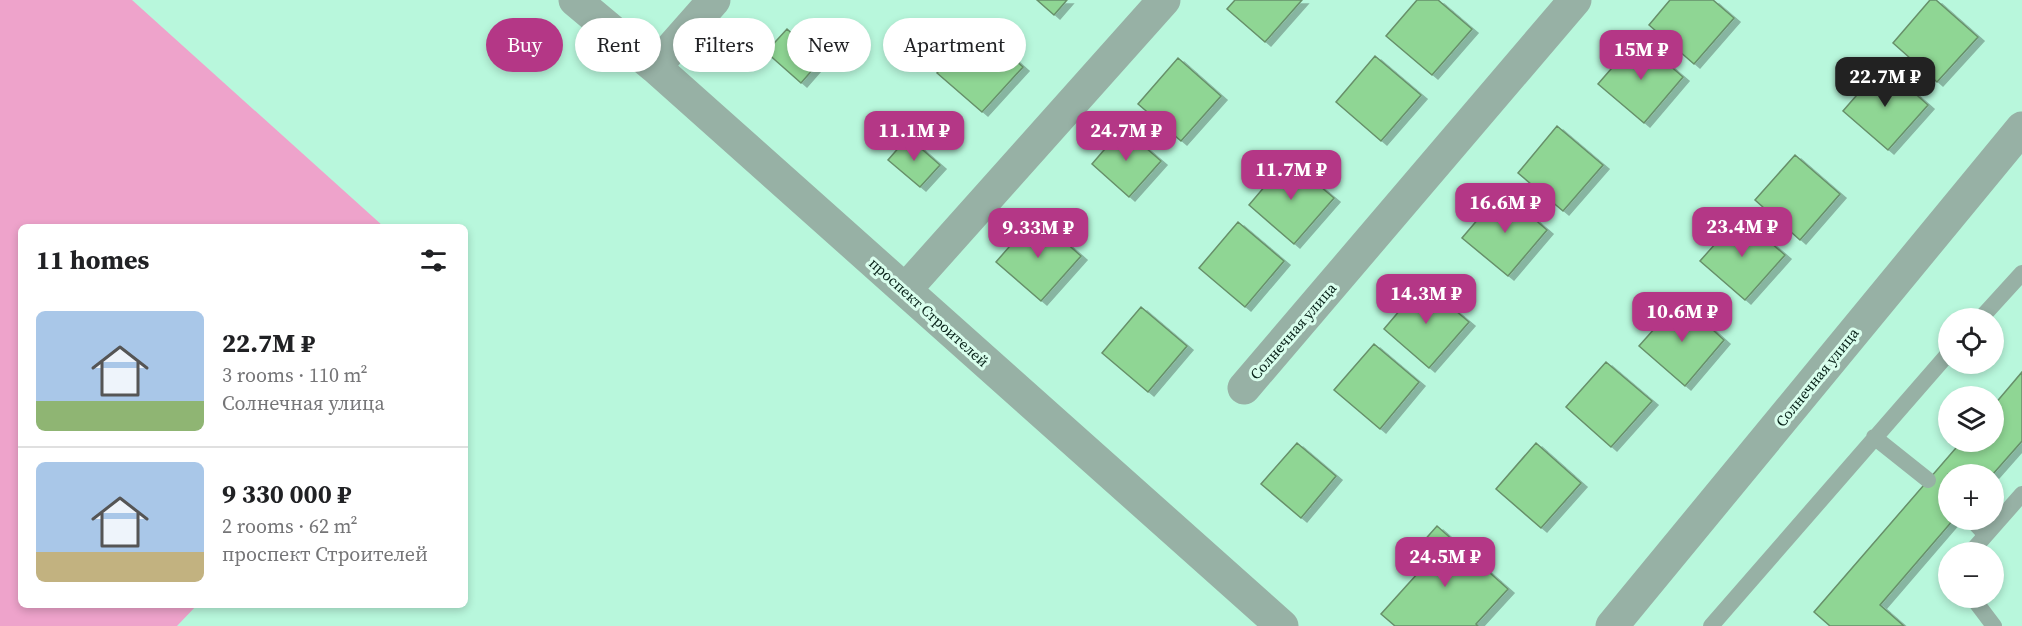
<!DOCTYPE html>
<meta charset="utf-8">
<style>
:root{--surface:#fff;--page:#f6f6f6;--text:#202124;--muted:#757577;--line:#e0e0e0;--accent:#b43786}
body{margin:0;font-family:"Source Serif 4",serif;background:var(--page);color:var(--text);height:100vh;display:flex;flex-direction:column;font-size:22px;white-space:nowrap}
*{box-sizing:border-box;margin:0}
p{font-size:20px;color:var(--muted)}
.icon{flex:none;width:33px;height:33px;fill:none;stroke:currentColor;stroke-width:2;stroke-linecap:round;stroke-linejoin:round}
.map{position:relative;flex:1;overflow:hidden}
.side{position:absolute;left:18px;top:224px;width:450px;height:384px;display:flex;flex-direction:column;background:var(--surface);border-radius:9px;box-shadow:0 3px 9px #0003}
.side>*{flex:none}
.banner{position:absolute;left:486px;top:18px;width:570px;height:54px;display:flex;gap:12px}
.controls{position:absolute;left:1938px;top:308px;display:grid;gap:12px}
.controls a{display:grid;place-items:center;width:66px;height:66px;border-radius:50%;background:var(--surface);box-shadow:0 3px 9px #0003;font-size:30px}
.price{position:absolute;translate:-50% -51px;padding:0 14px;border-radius:12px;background:var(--accent);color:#fff;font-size:20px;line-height:39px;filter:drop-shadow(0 2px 3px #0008)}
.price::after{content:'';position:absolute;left:50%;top:36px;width:18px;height:14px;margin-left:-9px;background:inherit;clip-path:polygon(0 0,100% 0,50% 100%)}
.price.current{background:#222;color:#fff}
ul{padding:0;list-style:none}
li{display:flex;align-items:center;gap:18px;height:150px;padding:0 18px}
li+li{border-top:2px solid var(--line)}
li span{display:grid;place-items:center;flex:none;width:168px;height:120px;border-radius:9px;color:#555}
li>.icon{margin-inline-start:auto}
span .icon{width:72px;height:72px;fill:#fffc;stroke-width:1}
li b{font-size:26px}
h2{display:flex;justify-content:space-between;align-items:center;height:72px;padding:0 18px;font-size:26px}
.chip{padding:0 21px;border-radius:27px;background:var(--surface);box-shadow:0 3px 9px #0003;font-size:21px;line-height:54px}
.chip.current{background:var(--accent);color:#fff}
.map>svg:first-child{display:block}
</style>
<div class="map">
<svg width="2022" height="626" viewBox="0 0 2022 626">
<defs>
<filter id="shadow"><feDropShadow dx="6" dy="4" stdDeviation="0" flood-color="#0004"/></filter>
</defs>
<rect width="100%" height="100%" fill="#b8f7dc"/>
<path fill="#eea3cb" d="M0 0H132L383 226H21V604L197 605 177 626H0Z"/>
<path fill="#8fd694" stroke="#67906a" stroke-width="1.5" filter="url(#shadow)" d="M1037 0H1067L1054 15Z
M1235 0H1302L1265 42 1227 9Z
M1417 0H1438L1472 29 1432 75 1386 36Z
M1670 0H1713L1734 18 1694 64 1649 25Z
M1930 0H1936L1978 37 1937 82 1893 43Z
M978 27 1023 67 982 112 937 73Z
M787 29 821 60 801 83 766 52Z
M1638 38 1683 77 1644 123 1598 84Z
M1375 56 1421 95 1381 141 1336 102Z
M1178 58 1221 96 1181 141 1138 104Z
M1883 65 1928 105 1888 150 1843 111Z
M1557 126 1603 165 1563 211 1518 173Z
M1123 128 1161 161 1129 197 1092 164Z
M908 137 940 165 920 187 888 160Z
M1795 155 1840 194 1800 240 1755 200Z
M1288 159 1334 198 1294 244 1249 205Z
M1502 191 1547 230 1508 276 1462 238Z
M1036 216 1081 256 1041 301 996 262Z
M1740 216 1785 255 1745 300 1700 261Z
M1238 222 1284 261 1245 307 1199 268Z
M1423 283 1469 322 1429 368 1384 329Z
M1680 300 1724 340 1685 386 1639 346Z
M1141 307 1187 346 1148 392 1102 353Z
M1374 344 1419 382 1380 429 1334 390Z
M1606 362 1652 401 1611 447 1566 407Z
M2022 372V441L1993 474H1948V519H1954L1880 605 1904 626H1830L1814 612 1962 441H1994V405Z
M1297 443 1336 476 1301 518 1261 484Z
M1536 443 1581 483 1541 528 1496 489Z
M1437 526 1508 589 1476 624 1478 626H1395L1381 614 1427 563 1414 552Z"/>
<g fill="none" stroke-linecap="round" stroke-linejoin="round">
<path stroke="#97b1a5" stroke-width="16" d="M1981 318 2022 273
M1874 437 1928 480
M1971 519 1986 535
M1971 552 2022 494
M1972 597 1994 626
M1711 626 1948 354"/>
<path stroke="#97b1a5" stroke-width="33" d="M575 0 655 67 1282 626
M655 67 714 0
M905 290 1164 0
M1244 388 1575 0
M1612 626 2022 128"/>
</g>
<g text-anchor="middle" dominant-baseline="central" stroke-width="6" stroke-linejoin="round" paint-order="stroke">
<g font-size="15" fill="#062017" stroke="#d9feed">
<text transform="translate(929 312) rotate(42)">проспект Строителей</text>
<text transform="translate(1293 331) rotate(-49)">Солнечная улица</text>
<text transform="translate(1817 377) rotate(-51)">Солнечная улица</text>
</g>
</g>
</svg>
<div class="controls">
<a><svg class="icon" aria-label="locate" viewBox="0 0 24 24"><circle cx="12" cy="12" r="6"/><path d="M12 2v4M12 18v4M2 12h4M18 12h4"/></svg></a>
<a><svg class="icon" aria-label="layers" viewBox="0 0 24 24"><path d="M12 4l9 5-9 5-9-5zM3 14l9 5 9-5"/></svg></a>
<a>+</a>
<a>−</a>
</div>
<b class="price" style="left:1641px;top:81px">15M ₽</b>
<b class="price current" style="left:1885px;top:108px">22.7M ₽</b>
<b class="price" style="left:914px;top:162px">11.1M ₽</b>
<b class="price" style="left:1126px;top:162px">24.7M ₽</b>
<b class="price" style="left:1291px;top:201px">11.7M ₽</b>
<b class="price" style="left:1505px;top:234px">16.6M ₽</b>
<b class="price" style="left:1742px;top:258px">23.4M ₽</b>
<b class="price" style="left:1038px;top:259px">9.33M ₽</b>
<b class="price" style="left:1426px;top:325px">14.3M ₽</b>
<b class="price" style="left:1682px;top:343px">10.6M ₽</b>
<b class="price" style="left:1445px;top:588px">24.5M ₽</b>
<div class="banner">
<a class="chip current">Buy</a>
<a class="chip">Rent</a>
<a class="chip">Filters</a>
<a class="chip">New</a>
<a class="chip">Apartment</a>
</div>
<section class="side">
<h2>11 homes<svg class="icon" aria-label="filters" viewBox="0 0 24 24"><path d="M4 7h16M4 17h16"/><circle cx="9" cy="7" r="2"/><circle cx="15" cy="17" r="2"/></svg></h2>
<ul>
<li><span style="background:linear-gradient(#a9c7e8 75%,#8fb573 0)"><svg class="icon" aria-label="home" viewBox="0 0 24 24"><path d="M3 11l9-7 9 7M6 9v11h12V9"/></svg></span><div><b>22.7M ₽</b><p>3 rooms · 110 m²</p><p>Солнечная улица</p></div></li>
<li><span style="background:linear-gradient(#a9c7e8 75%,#c2b280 0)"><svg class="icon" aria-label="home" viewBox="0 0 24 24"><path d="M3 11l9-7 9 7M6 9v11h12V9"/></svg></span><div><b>9 330 000 ₽</b><p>2 rooms · 62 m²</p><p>проспект Строителей</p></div></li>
</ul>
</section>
</div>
